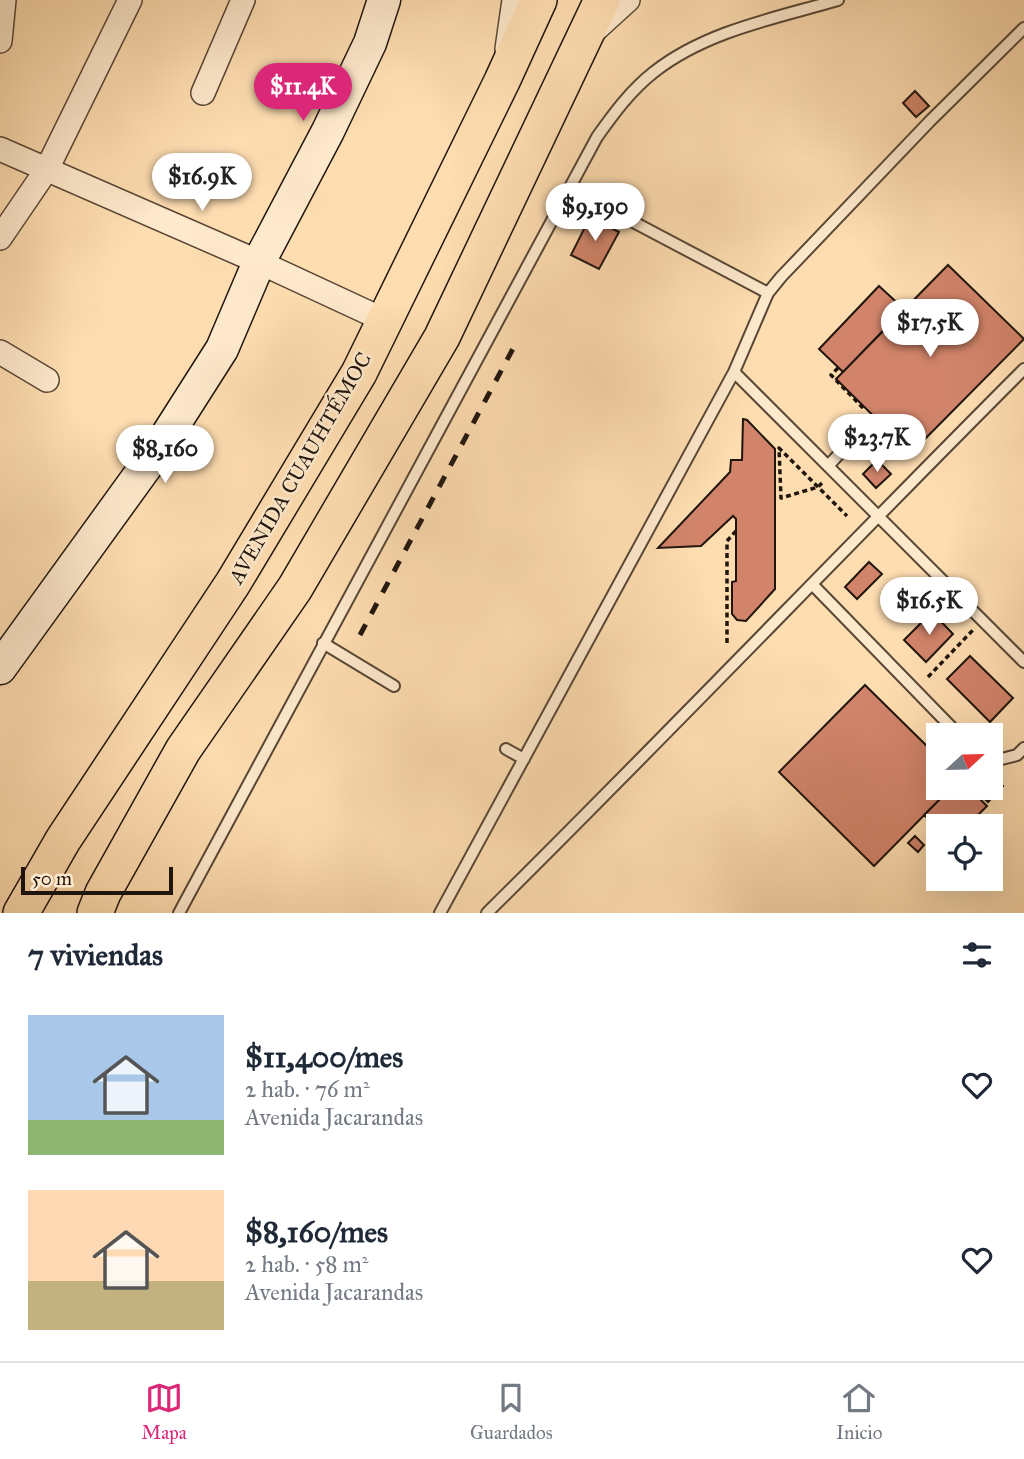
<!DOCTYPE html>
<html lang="es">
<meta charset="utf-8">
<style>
:root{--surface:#fff;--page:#f6f6f7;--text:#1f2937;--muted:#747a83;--line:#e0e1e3;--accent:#db2777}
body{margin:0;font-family:"IM FELL Great Primer",serif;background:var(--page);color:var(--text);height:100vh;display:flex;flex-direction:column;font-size:26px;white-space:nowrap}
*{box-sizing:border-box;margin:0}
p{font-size:23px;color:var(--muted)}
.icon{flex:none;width:38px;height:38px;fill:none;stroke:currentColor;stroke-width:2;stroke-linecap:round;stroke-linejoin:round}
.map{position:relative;height:913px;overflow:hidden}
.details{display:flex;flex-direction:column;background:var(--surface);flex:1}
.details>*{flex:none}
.needle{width:46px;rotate:68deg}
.controls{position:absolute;left:926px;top:723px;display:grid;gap:14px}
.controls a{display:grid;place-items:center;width:77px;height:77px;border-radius:0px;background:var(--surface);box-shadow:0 7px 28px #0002;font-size:35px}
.scale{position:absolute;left:21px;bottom:18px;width:152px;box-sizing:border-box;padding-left:7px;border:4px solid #20150d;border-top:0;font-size:19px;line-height:24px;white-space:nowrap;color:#20150d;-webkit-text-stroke:5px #fee9cc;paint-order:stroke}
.price{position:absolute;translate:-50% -60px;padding:0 16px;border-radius:24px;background:#fff;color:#222;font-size:23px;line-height:46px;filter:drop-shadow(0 2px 4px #0008)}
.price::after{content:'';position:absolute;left:50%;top:42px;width:21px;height:16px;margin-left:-10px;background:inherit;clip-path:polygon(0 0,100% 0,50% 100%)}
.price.active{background:var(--accent);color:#fff}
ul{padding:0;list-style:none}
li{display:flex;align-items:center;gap:21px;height:175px;padding:0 28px}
li span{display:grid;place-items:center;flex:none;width:196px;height:140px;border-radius:0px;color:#555}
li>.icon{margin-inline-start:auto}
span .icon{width:84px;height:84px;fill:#fffc;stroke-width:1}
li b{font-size:30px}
h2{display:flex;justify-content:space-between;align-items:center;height:84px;padding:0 28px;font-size:30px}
.menu{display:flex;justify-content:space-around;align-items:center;height:98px;border-top:2px solid var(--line);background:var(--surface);font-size:19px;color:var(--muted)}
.menu a{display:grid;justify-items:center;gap:4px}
.menu .active{color:var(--accent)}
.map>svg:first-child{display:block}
</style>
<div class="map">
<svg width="1024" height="913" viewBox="0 0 1024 913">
<rect width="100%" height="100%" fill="#feddb1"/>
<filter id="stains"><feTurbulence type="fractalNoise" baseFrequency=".00286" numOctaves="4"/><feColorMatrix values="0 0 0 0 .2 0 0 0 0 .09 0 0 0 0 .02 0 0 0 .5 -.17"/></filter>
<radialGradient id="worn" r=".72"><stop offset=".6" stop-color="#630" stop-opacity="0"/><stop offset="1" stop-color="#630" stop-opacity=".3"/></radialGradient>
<path fill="#d1846a" stroke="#20150d" stroke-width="2" d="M915 91 929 106 916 117 903 103Z
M590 217 619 232 599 269 571 255Z
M948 265 1024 339 911 453 836 379Z
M879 286 904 309 843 372 819 349Z
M743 419 747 420 775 449V589L746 621 737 620 732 614V582L736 581V519L733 516 701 546 658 548 730 472 731 460H742Z
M877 460 891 474 876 488 863 474Z
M869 562 882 574 857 599 845 587Z
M932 612 953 634 926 662 904 640Z
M970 656 1013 698 990 722 947 679Z
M865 685 938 757V788H951L874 866 779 772Z
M990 774 1003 786 988 802 975 790 978 788H990Z
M951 788H969L987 806 967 826H938V828L924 815Z
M915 836 924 845 918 852 908 843Z"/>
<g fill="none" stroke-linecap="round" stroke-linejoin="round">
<defs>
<path id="lane" d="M569 188 768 293
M734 372 768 293 781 277 930 121 1024 28
M828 466 867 424
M812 584 959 735
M323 643 394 686
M506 749 524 759
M990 762 1017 755 1024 748
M179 913 597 137C614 113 631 90 654 72 706 31 776 18 838 0
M440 913 734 372 1024 662
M487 913C668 734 844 549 1024 369"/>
<path id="street" d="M594 31 628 0
M0 41 4 0
M507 49 514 0
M203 93 243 0
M0 149 259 262 384 320
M0 238 47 169 130 0
M0 352 47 380"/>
<path id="secondary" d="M0 668 157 451 222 349 259 262 328 131 370 43 384 0"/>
<path id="primary" d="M21 913 63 840 233 583 359 373 502 81 539 0
M95 913 103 893 183 750 295 588 442 337 602 0"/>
</defs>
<use href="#lane" stroke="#584736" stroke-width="14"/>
<use href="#street" stroke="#584736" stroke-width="26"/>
<use href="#secondary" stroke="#20150d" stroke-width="35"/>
<use href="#primary" stroke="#20150d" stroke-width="38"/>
<path stroke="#20150d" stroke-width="3.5" stroke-dasharray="5 3.5" stroke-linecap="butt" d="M838 368 831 375 864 409
M822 483 818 487 781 498 779 448 847 516
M727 643V541L736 531
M928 677 973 630"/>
<use href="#lane" stroke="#fee9cc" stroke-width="10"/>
<use href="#street" stroke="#fee9cc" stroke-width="23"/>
<use href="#secondary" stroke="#fee9cc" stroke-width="32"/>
<use href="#primary" stroke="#feddb1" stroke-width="35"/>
<path stroke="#20150d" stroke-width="5" stroke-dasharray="12 12" stroke-linecap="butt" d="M360 635 516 343"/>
</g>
<g text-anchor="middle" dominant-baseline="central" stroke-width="5" stroke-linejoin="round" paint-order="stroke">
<g font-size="21" fill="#20150d" stroke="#fee9cc">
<text transform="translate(300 468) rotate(-60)">AVENIDA CUAUHTÉMOC</text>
</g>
</g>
<rect width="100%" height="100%" filter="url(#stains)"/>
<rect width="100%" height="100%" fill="url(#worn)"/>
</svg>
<div class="controls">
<a><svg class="needle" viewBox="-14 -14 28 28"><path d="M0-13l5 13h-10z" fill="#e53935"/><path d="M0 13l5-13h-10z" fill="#747a83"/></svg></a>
<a><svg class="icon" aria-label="locate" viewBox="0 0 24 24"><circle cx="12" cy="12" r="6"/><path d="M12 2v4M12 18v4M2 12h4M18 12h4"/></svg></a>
</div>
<div class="scale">50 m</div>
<b class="price active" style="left:303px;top:123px">$11.4K</b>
<b class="price" style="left:202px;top:213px">$16.9K</b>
<b class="price" style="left:595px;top:243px">$9,190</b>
<b class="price" style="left:930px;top:359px">$17.5K</b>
<b class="price" style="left:877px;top:474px">$23.7K</b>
<b class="price" style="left:165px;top:485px">$8,160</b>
<b class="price" style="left:929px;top:637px">$16.5K</b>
</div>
<section class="details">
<h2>7 viviendas<svg class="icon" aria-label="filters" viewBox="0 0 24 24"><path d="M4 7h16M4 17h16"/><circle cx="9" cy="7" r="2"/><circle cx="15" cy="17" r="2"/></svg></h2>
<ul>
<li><span style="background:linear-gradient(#a9c7e8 75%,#8fb573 0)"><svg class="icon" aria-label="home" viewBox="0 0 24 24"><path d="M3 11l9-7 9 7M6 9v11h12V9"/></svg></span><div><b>$11,400/mes</b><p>2 hab. · 76 m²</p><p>Avenida Jacarandas</p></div><svg class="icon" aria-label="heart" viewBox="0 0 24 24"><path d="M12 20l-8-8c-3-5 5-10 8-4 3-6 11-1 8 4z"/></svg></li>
<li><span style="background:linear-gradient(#ffd9b3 65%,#c2b280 0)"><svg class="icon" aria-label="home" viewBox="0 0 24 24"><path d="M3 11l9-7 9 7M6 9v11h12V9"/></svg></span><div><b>$8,160/mes</b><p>2 hab. · 58 m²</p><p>Avenida Jacarandas</p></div><svg class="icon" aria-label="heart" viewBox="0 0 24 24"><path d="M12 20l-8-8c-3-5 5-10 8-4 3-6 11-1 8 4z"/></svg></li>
</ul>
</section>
<nav class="menu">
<a class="active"><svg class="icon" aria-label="map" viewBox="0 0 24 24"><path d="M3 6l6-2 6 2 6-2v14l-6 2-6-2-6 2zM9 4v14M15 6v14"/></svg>Mapa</a>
<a><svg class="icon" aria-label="saved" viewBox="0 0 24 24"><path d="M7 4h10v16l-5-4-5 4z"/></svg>Guardados</a>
<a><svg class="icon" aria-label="home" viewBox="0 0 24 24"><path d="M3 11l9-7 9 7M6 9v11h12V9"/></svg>Inicio</a>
</nav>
